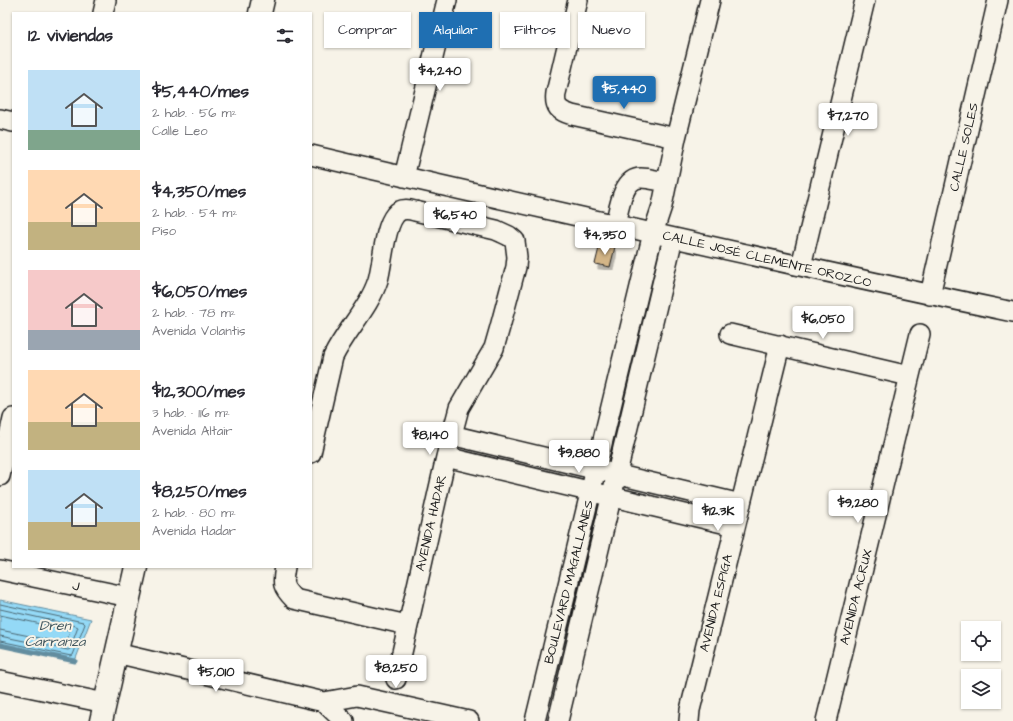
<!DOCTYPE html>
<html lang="es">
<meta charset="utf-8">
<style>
:root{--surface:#fff;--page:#f2f2f3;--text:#2b2b33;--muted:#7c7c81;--accent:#1f6fb2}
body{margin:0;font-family:"Architects Daughter",sans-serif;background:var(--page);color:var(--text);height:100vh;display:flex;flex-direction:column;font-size:15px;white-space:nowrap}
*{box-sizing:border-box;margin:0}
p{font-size:13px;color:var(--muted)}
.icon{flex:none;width:22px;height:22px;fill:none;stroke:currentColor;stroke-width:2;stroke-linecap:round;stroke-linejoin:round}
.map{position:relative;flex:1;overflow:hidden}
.sheet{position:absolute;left:12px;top:12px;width:300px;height:556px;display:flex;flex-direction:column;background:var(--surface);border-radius:0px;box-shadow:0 1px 3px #0004}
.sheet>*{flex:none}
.banner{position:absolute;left:324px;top:12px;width:380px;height:36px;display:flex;gap:8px}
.fabs{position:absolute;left:961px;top:621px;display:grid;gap:8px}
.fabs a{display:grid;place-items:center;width:40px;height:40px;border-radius:0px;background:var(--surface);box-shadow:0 1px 3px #0004;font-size:20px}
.price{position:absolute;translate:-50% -34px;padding:0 9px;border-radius:4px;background:#fff;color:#222;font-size:13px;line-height:26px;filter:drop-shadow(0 1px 2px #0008)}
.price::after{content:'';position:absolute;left:50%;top:24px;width:12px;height:9px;margin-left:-6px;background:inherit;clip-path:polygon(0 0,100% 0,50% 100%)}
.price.current{background:var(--accent);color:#fff}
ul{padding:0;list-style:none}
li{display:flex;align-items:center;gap:12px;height:100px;padding:0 16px}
li span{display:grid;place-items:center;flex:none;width:112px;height:80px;border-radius:0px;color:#555}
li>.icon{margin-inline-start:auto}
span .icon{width:48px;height:48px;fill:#fffc;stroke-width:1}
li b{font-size:17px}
h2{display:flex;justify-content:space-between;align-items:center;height:48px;padding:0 16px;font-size:17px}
.tag{padding:0 14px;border-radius:0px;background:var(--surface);box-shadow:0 1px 3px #0004;font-size:14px;line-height:36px}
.tag.current{background:var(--accent);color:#fff}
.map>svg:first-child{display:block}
</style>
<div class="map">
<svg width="1013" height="721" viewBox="0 0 1013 721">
<defs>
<filter id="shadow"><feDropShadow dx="2.5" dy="4.5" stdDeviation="0" flood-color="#0004"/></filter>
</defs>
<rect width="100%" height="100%" fill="#f7f3e8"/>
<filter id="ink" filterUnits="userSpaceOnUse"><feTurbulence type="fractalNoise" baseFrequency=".025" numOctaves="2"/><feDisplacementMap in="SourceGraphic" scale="8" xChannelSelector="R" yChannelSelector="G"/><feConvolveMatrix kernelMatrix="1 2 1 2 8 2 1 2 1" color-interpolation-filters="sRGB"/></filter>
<g filter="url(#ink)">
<path fill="#94d9f6" stroke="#648d9f" d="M0 600 91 619 75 661 0 645Z"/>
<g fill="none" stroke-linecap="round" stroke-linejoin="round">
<path stroke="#4c6873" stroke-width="1" d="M0 604 83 622 85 624 73 655 71 656 0 641
M0 609 76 626 78 627 70 649 68 650 0 636
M0 615 68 630 70 632 66 642 64 643 0 630"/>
<path stroke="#648d9f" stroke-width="5" d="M0 645 75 661"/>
</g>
<path fill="#d3b587" stroke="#1c1c1c" filter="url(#shadow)" d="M600 244 615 247 610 267 595 264Z"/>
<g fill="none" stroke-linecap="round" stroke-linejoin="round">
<defs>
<path id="minor" d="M578 0 556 93C554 107 559 111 572 115L676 138
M103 13 106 0
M0 119 13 122
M311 155C420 181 529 205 639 230 763 258 888 286 1013 312
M404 177 447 0
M615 225C619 210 622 178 641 178 649 178 659 181 667 182
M801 266 865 0
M930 295 998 0
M730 334 909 376
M451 435 741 504
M311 453 333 357C346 330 369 308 378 280 383 262 384 228 395 215 400 208 408 209 415 211L496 230 509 236 515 241 517 257 516 267 500 327 494 348 459 408 446 457 396 679
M446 457 735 526
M0 476 13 418
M285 567C282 584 282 587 294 599L407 625
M0 570 129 597
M116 653 324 702 357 696 469 721
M0 681 105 703
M324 702 344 721
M535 721 653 233 662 206 676 138 710 0
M558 721 673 238
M689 721 690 710 780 345
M826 721 920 334"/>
<path id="major" d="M260 13 263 0
M101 721 136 567"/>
</defs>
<use href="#minor" stroke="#1c1c1c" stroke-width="22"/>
<use href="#major" stroke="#1c1c1c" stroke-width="25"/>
<use href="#minor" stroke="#f7f3e8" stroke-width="19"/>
<use href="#major" stroke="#f7f3e8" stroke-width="22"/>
</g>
</g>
<g text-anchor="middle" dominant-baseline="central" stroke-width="4" stroke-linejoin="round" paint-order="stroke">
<g font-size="13" fill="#1c1c1c" stroke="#f7f3e8">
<text transform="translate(964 147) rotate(-77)">CALLE SOLES</text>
<text transform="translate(767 259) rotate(13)">CALLE JOSÉ CLEMENTE OROZCO</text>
<text transform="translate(431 523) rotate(-77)">AVENIDA HADAR</text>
<text transform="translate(569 582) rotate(-76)">BOULEVARD MAGALLANES</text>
<text transform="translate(76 586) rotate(12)">J</text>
<text transform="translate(856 597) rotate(-76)">AVENIDA ACRUX</text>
<text transform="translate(716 603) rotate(-76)">AVENIDA ESPIGA</text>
</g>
<g font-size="14" font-style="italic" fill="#40555d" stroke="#f7f3e8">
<text x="55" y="626">Dren<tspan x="55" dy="16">Carranza</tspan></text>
</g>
</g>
</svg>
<div class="fabs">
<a><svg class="icon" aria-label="locate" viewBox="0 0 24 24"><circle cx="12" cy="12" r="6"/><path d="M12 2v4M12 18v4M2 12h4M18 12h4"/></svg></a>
<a><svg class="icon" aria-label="layers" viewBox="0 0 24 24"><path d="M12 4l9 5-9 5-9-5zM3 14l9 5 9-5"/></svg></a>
</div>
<b class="price" style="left:440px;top:92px">$4,240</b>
<b class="price current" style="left:624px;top:110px">$5,440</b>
<b class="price" style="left:848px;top:137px">$7,270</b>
<b class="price" style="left:455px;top:236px">$6,540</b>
<b class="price" style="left:605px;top:256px">$4,350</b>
<b class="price" style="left:823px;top:340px">$6,050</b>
<b class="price" style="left:430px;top:456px">$8,140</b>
<b class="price" style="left:579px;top:474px">$9,880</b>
<b class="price" style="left:858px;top:524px">$9,280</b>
<b class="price" style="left:718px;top:532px">$12.3K</b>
<b class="price" style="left:396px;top:689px">$8,250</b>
<b class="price" style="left:216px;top:693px">$5,010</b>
<div class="banner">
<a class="tag">Comprar</a>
<a class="tag current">Alquilar</a>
<a class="tag">Filtros</a>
<a class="tag">Nuevo</a>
</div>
<section class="sheet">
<h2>12 viviendas<svg class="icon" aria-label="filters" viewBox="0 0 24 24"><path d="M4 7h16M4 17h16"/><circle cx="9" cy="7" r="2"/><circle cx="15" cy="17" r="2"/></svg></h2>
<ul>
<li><span style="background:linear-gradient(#bfe0f5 75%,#7fa58c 0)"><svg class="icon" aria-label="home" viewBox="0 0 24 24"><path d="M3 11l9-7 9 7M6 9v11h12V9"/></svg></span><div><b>$5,440/mes</b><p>2 hab. · 56 m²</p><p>Calle Leo</p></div></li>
<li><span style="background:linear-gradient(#ffd9b3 65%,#c2b280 0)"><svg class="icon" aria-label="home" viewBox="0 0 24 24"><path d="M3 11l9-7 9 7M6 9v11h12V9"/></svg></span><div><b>$4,350/mes</b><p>2 hab. · 54 m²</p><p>Piso</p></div></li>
<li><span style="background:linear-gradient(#f6c9c9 75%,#9aa5b1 0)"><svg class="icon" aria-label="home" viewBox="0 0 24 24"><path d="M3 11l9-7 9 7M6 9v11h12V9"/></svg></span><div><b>$6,050/mes</b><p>2 hab. · 78 m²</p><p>Avenida Volantis</p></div></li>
<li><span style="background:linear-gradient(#ffd9b3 65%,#c2b280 0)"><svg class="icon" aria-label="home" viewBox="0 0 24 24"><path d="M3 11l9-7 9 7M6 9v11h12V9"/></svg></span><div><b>$12,300/mes</b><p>3 hab. · 116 m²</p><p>Avenida Altair</p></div></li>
<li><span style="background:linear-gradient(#bfe0f5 65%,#c2b280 0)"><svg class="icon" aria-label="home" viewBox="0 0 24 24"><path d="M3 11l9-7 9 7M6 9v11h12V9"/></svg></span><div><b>$8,250/mes</b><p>2 hab. · 80 m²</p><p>Avenida Hadar</p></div></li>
</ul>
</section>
</div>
